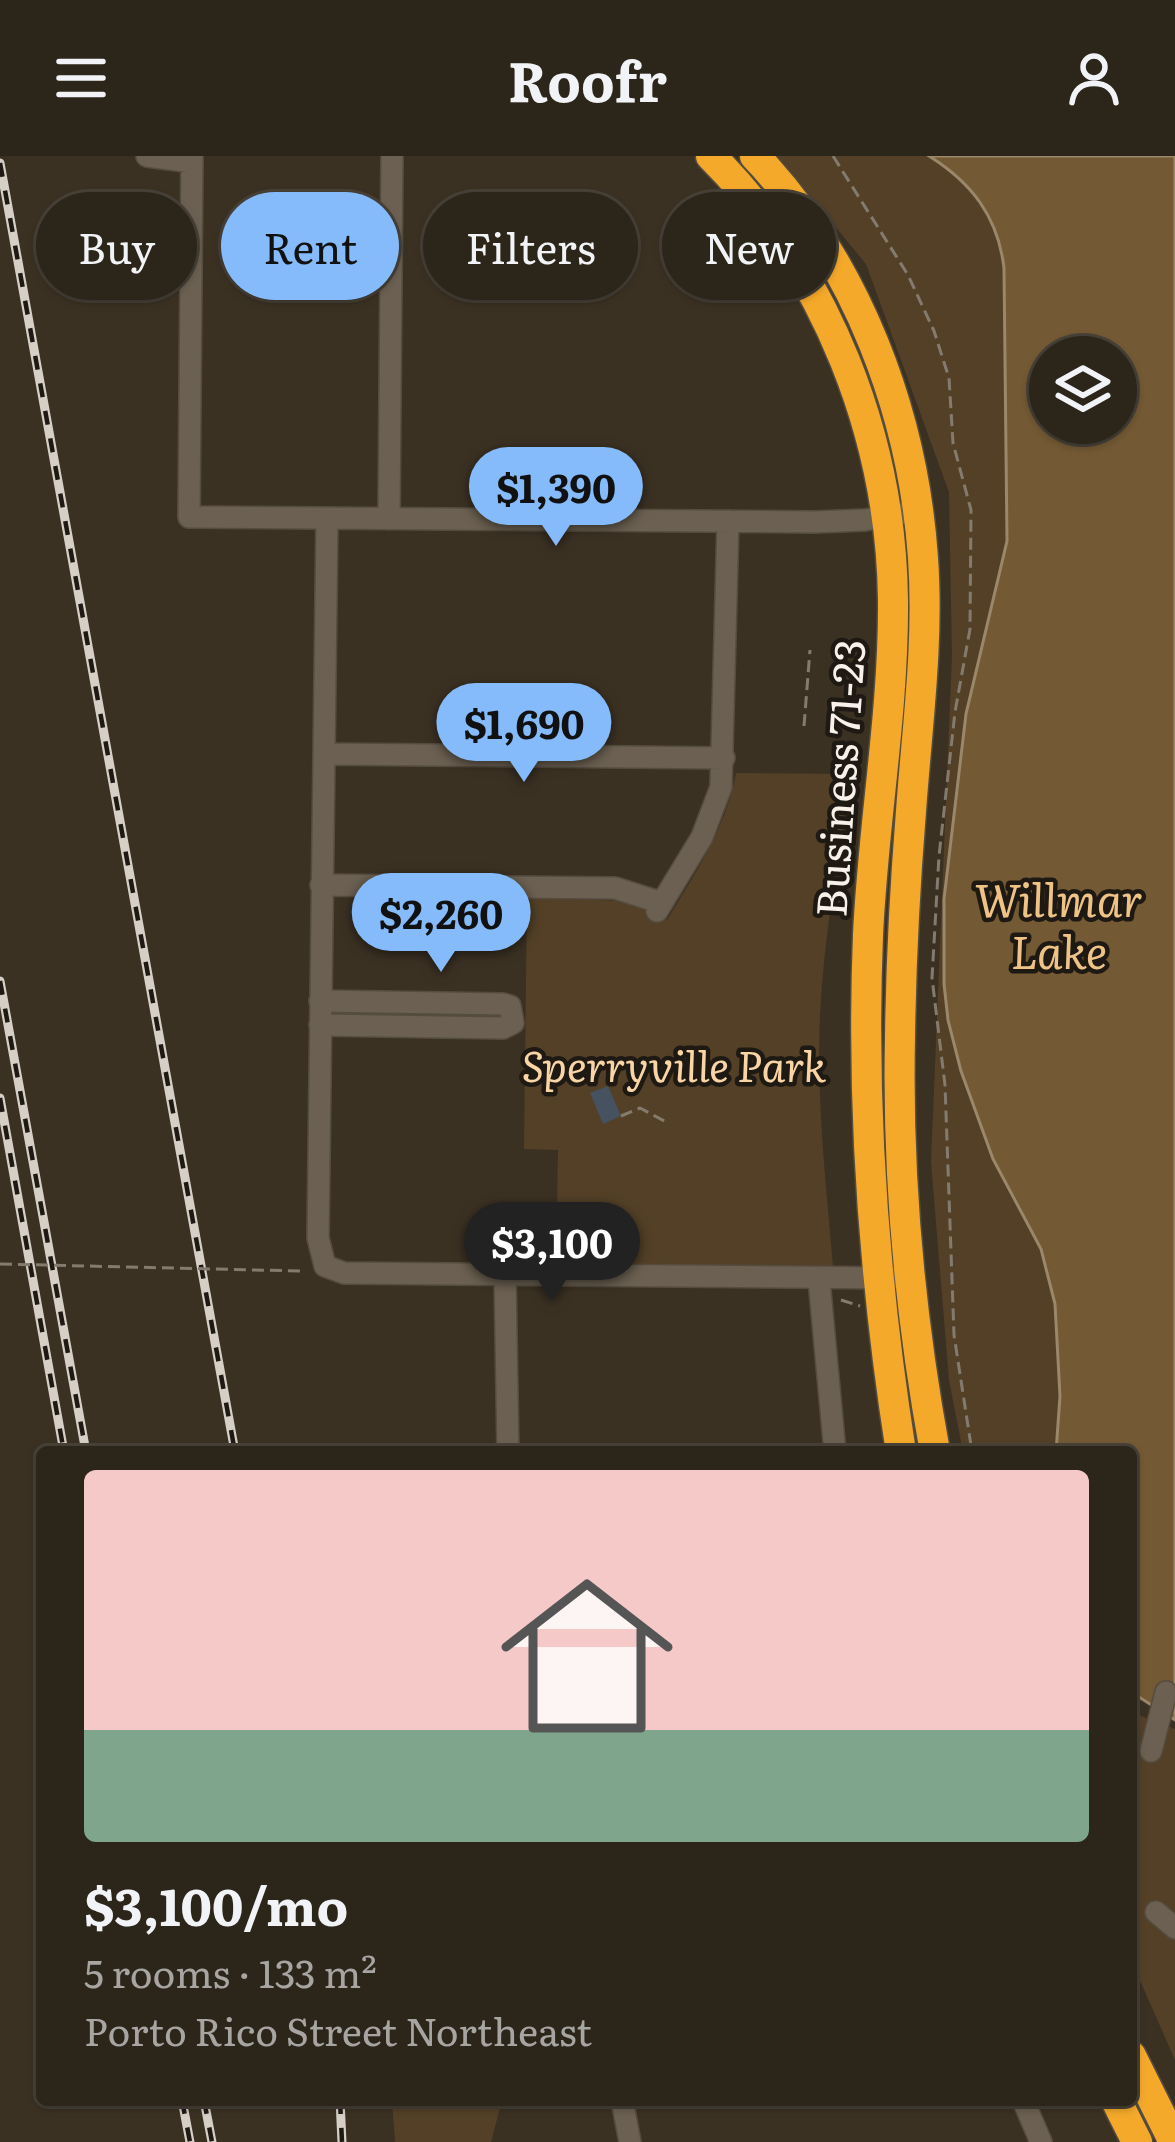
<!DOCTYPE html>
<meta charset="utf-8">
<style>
:root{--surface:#2c251a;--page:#383127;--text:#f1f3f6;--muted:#a6a5a2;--line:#484239;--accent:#85bbfb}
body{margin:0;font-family:Literata,serif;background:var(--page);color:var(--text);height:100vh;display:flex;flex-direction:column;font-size:45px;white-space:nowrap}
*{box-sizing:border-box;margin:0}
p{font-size:39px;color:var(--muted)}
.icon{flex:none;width:66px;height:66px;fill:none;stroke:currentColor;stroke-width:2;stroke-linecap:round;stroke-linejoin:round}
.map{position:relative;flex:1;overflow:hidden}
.side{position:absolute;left:36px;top:1290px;width:1101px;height:660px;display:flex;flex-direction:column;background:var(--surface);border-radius:12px;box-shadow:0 3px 9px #0004,0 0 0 3px var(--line)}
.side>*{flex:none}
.banner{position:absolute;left:36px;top:36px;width:1104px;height:108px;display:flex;gap:24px}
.buttons{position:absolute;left:1029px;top:180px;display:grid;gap:24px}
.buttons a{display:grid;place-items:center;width:108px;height:108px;border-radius:50%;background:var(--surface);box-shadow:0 3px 9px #0004,0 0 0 3px var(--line);font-size:60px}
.price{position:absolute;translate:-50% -102px;padding:0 27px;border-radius:42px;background:var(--accent);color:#111;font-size:39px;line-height:78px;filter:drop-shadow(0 3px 6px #0008)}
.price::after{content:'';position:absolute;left:50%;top:72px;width:36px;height:27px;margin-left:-18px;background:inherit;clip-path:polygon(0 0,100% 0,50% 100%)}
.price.selected{background:#222;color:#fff}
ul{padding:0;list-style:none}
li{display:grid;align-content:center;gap:24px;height:636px;padding:0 48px}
li span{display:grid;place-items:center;height:372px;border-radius:12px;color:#555}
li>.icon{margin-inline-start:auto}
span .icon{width:216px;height:216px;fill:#fffc;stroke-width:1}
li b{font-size:51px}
.chip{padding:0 42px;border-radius:54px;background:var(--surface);box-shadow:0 3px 9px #0004,0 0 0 3px var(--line);font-size:42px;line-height:108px}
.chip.selected{background:var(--accent);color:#111}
header{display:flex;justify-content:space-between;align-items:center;height:156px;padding:0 48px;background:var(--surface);font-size:54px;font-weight:700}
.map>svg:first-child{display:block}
</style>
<header><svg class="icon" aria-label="menu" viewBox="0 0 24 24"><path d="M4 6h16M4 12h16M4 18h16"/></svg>Roofr<svg class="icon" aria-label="person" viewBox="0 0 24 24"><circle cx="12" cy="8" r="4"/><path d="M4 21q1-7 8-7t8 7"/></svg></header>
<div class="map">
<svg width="1175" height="1986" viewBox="0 0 1175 1986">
<rect width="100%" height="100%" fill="#3b3123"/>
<path fill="#534027" d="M777 0H954L1003 47 1076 1162 1099 1296H963L949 1224 931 1006 952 500 949 336 866 108Z
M736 617 851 618C839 697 824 778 820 859 816 943 826 1027 833 1110L556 1109 558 994 524 993 527 742 629 745 667 764C696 716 726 672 736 617Z
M1131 1556 1175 1573V1904L1131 1804Z
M392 1944H502L491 1986H395Z"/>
<path fill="#735934" stroke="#9b876a" stroke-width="3" fill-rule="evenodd" d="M929 0H1175V1564L1131 1536V1296H1056L1060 1240 1055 1148 1041 1093 993 1003 961 915 948 864 944 828V743L966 558 1007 385 1004 112C998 61 972 27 929 0ZM1050 201H1116V267H1050Z"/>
<path fill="#465260" d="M608 930 621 960 603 968 590 937Z"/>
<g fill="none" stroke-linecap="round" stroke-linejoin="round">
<defs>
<path id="minor" d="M147 0 192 6
M192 0 189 361 815 366 865 364 918 355
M327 362 318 1082 325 1110 344 1117 892 1122
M389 363 392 0
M324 598 724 602
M321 729 615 732 662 747
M657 755 702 681 721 631 728 365
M320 845 503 848 510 850 513 867 503 872 320 869
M505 1119 508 1296
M819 1124 835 1296
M1151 1595 1166 1536
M1156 1756 1175 1772
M622 1944 630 1986
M1023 1944 1041 1986"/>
<path id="highway" d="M711 0C827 116 891 281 893 444 894 556 873 668 868 779 861 953 874 1125 901 1296
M755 0C857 107 913 257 923 402 929 487 917 571 911 655 905 730 901 806 900 881 897 1019 910 1160 935 1296
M1131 1900 1174 1986
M1116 1944 1137 1986"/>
</defs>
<use href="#minor" stroke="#554c40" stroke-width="24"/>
<use href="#highway" stroke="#554c40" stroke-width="33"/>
<path stroke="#847b6f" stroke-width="3" stroke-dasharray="12 6" stroke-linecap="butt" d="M833 0 908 119 934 175 949 222 953 287 971 354 970 473 955 556 939 700 932 822 945 929 954 1179 972 1296
M804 570 810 494
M621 960 640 952 668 967
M841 1144 860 1150"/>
<use href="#minor" stroke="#6b6051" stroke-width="21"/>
<use href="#highway" stroke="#f4a92a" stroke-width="30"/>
<defs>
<path id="rail" d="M0 7 235 1296
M0 825 86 1296
M0 942 64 1296
M182 1944 190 1986
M204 1944 212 1986
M340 1944 342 1986"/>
</defs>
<use href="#rail" stroke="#d6cfc6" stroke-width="9"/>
<use href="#rail" stroke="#1e1913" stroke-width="4.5" stroke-dasharray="14" stroke-linecap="butt"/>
<path stroke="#847b6f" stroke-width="3" stroke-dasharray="12 6" stroke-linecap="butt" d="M0 1108 300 1115"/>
</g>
<g text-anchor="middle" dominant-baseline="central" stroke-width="9" stroke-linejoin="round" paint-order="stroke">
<g font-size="42" fill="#f8f1e9" stroke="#1e1913">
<text transform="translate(838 622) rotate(-86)">Business 71-23</text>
</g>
<g font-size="42" font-style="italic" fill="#f9d5a5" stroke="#1e1913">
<text x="674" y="908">Sperryville Park</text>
</g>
<g font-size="45" font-style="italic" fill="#efc285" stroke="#1e1913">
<text x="1059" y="741">Willmar<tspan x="1059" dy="52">Lake</tspan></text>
</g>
</g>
</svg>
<div class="buttons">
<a><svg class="icon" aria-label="layers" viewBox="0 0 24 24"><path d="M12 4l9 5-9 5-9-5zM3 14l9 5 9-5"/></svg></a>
</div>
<b class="price" style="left:556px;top:393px">$1,390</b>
<b class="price" style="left:524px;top:629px">$1,690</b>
<b class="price" style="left:441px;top:819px">$2,260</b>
<b class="price selected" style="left:552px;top:1148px">$3,100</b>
<div class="banner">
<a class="chip">Buy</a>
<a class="chip selected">Rent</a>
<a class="chip">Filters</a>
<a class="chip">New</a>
</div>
<section class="side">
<ul>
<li><span style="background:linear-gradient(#f6c9c9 70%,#7fa58c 0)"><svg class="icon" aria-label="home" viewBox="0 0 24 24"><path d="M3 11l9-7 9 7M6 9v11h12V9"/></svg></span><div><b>$3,100/mo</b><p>5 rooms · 133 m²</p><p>Porto Rico Street Northeast</p></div></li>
</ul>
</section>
</div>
